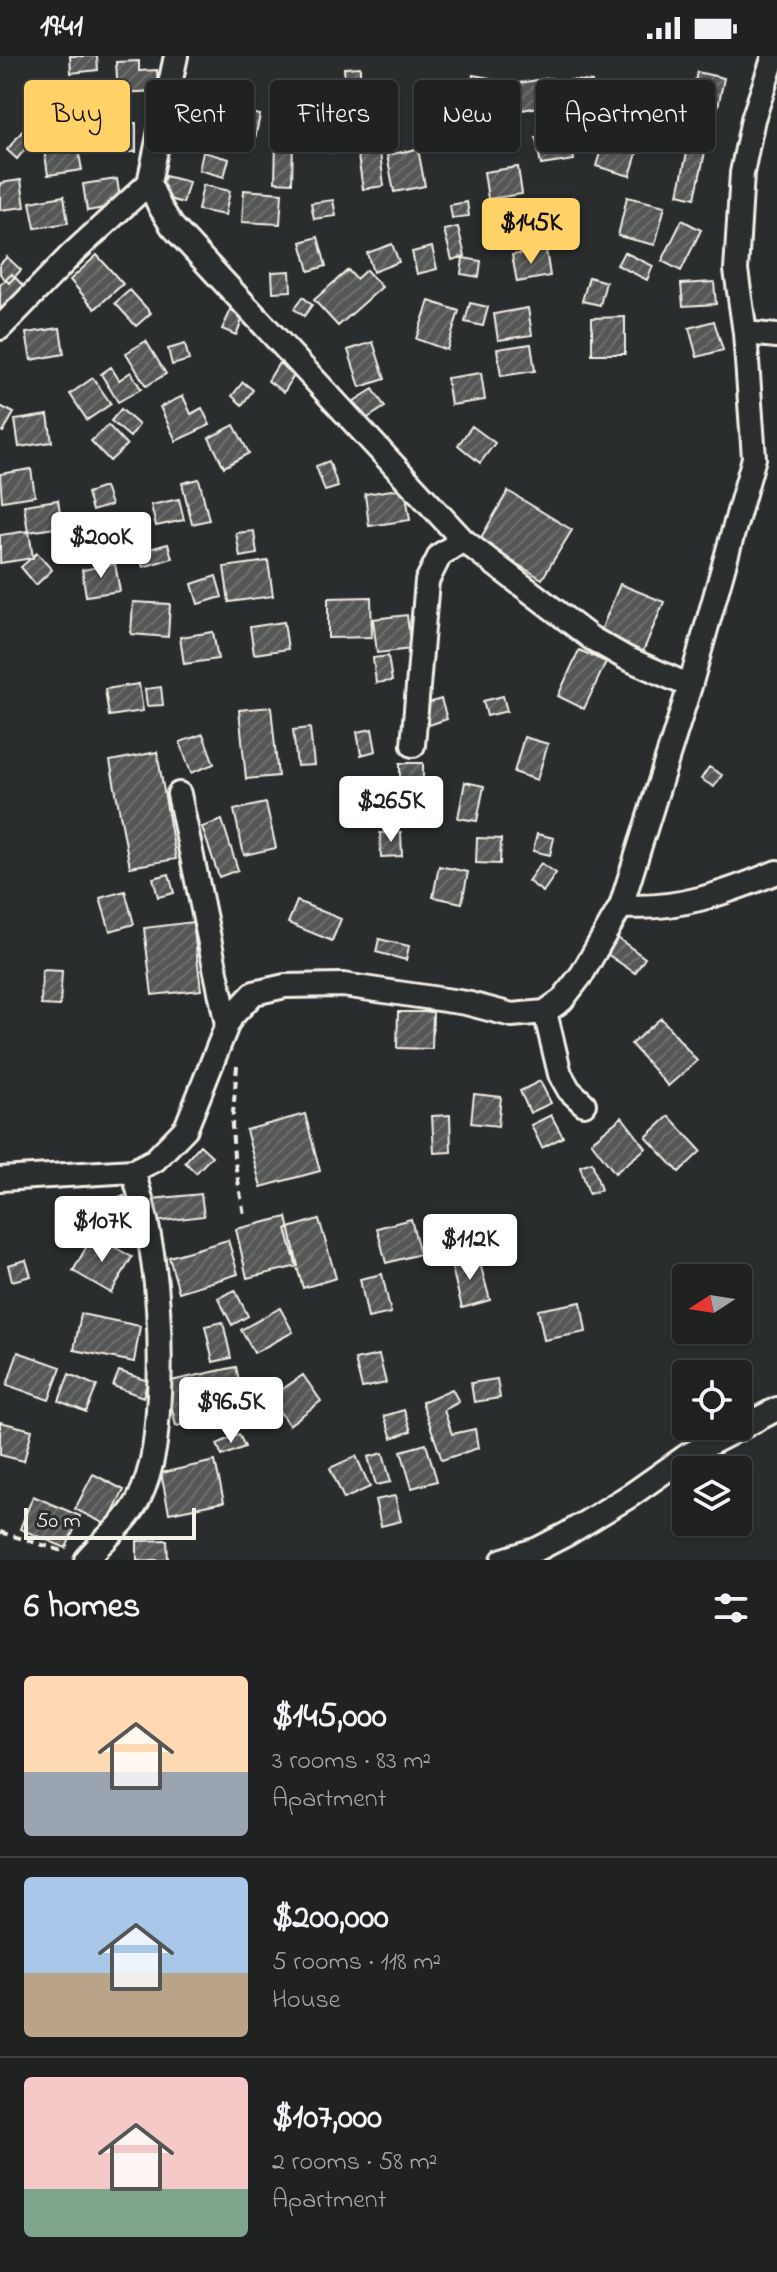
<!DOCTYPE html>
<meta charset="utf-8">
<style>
:root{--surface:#202222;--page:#2d2f2f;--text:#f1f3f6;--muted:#a2a4a5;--line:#3d3f40;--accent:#ffd166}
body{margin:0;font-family:"Indie Flower",sans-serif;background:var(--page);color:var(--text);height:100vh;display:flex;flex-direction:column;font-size:30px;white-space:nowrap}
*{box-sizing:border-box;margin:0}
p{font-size:26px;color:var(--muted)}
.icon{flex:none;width:44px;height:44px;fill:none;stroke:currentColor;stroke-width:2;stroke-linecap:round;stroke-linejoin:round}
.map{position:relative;height:1504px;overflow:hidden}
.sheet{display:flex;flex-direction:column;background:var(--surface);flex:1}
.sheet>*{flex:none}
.hud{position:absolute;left:24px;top:24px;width:730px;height:72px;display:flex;gap:16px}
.needle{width:52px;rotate:258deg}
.controls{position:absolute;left:672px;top:1208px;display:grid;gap:16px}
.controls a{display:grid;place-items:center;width:80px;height:80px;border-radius:8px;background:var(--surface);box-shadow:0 2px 6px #0004,0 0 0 2px var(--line);font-size:40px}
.scale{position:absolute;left:24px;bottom:20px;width:172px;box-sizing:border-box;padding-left:8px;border:4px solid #f4f1e8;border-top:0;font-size:22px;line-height:28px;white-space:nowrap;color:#f4f1e8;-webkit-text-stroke:6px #2a2d2e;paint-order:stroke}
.price{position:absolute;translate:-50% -68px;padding:0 18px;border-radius:8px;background:#fff;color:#222;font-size:26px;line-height:52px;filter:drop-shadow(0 2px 4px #0008)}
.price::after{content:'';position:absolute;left:50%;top:48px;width:24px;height:18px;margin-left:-12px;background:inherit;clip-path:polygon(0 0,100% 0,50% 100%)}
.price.active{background:var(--accent);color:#111}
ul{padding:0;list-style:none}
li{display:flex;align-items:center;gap:24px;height:200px;padding:0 24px}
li+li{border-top:2px solid var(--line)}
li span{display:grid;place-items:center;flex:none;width:224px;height:160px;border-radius:8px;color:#555}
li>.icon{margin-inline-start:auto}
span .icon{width:96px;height:96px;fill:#fffc;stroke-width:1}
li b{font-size:34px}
h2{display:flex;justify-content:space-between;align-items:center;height:96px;padding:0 24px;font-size:34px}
.chip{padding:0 28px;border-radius:8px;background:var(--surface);box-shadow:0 2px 6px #0004,0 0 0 2px var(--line);font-size:28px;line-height:72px}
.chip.active{background:var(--accent);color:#111}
.status{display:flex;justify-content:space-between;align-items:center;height:56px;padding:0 40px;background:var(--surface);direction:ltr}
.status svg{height:22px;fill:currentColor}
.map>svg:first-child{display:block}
</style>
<div class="status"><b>19:41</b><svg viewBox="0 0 49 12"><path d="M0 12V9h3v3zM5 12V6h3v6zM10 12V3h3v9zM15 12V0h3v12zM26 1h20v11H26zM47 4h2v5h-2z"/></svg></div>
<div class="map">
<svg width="777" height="1504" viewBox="0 0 777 1504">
<defs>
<pattern id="building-hatch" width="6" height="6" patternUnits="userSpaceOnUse" patternTransform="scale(2)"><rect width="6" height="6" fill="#555756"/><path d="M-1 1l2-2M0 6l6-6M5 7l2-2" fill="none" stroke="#6e706e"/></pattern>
</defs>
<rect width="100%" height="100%" fill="#2a2d2e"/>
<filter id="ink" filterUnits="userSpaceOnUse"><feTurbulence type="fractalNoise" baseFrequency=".0125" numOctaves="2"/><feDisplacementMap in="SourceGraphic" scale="16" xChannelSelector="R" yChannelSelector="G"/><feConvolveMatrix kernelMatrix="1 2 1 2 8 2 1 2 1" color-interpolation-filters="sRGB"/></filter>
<g filter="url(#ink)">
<path fill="url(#building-hatch)" stroke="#f4f1e8" stroke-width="2" d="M70 0H97L98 14 71 17Z
M139 5V15L157 14 158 35 118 37 116 6Z
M360 11V32L345 33 344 12Z
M697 16 724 22 713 75 686 69Z
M473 19 490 22 487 38 470 35Z
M551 22 555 48 522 54 518 27Z
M181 24H193L194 39H181Z
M570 24 592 26 590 46 568 44Z
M598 37 620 44 619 49 629 53 622 78 641 84 630 120 596 110 603 87 586 82Z
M651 39 687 54 679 73 673 70 665 90 644 81 654 59 645 55Z
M51 41 64 43 58 78 45 76Z
M451 44H473L472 90H451Z
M319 52 337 53 335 97 317 95Z
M238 54 260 59 253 92 231 87Z
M33 62 43 70 17 103 7 94Z
M106 67H136V96H105Z
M570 77 574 104 541 109 536 82Z
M690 83 707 87 695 142 678 138Z
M276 86H293L292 127 275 126Z
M77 87 82 114 48 119 44 92Z
M418 93 425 130 394 136 387 99Z
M203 96 229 103 224 121 199 114Z
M380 97 384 130 363 133 358 100Z
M518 111 522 138 488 143 484 116Z
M165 120 189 126 183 147 159 140Z
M117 123 121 149 87 155 83 128Z
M21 124 25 151 0 154V127Z
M203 129 230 135 225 159 198 154Z
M244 134 282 137 280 168 242 166Z
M64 140 68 167 35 172 30 146Z
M627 141 665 150 655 189 618 180Z
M333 144 336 160 314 163 311 147Z
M467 146 469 160 452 162 450 149Z
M682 164 701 174 681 215 662 205Z
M458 171 465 200 452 204 444 174Z
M318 181 326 210 309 215 301 186Z
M392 188 399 206 373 216 367 197Z
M432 191 437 213 417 218 412 196Z
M546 194 550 220 517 226 512 199Z
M624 196 653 210 647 224 617 209Z
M97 199 123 228 95 253 70 224Z
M7 201 21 214 9 227 0 218V208Z
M463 202 481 205 479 221 461 218Z
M348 214 356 223 366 214 382 231 338 270 314 244Z
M290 215 291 235 273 236 272 216Z
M12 218 25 232 0 255V229Z
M589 221 606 226 600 249 582 245Z
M714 226 716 248 683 250 681 228Z
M130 234 151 257 136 270 115 247Z
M303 241 312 249 304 260 294 253Z
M429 245 459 255 447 294 416 283Z
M470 247 488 251 483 270 465 266Z
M528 252 532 279 498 284 494 258Z
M231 254 244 260 236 279 222 273Z
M625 261V298H592V262Z
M714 265 723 294 697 301 689 272Z
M60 272 64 298 31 304 26 277Z
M146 285 166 318 146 330 126 297Z
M373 286 385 323 360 331 348 294Z
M185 288 189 304 172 309 168 293Z
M531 288 535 315 501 320 497 293Z
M279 307 295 318 284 336 268 325Z
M111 311 119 324 131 316 141 333 118 346 101 318Z
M481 317 485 344 451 349 447 322Z
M93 322 111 348 87 364 70 338Z
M243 326 253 334 242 349 232 340Z
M373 333 385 351 366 363 354 345Z
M183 340 191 358 202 352 210 369 176 385 160 351Z
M0 350 14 357 3 376 0 374Z
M121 353 139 369 130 381 111 365Z
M48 359 52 386 19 391 15 364Z
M108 369 127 389 110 405 91 385Z
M234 369 249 397 224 411 209 382Z
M472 370 495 387 480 407 458 389Z
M329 405 338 431 325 435 316 410Z
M31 413 35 440 2 445 0 418Z
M199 423 209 464 192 468 182 427Z
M105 431 111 449 92 455 87 437Z
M405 432 410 464 369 470 365 438Z
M508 435 572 474 542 523 479 485Z
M179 443 184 464 156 470 151 449Z
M58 444 62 471 28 476 24 449Z
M118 468 122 495 89 500 84 473Z
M29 475 33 502 0 507V479Z
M254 475 257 498 240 501 236 477Z
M168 488 172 502 143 511 138 496Z
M37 497 52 514 36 529 21 511Z
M268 505 273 540 229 546 224 511Z
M115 508 120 535 86 540 82 514Z
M216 520 222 541 198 548 192 528Z
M620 528 664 546 642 598 599 579Z
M371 541 372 581 328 582V542Z
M133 546 170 548 168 581 131 578Z
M407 559 411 593 377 597 373 563Z
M284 566 288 593 254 598 250 571Z
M213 576 218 603 184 608 180 581Z
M579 594 606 606 584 653 558 640Z
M388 600 392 625 376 627 373 602Z
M139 628 143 655 109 660 105 633Z
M161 631 163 649 147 650 145 633Z
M503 640 507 655 487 660 483 645Z
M441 643 447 663 426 670 419 650Z
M271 651 278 720 246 723 239 654Z
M310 672 314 709 297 710 293 674Z
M372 673 376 695 361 699 357 676Z
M203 678 214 708 191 717 180 686Z
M524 681 548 688 537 724 514 716Z
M157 696 176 803 130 811 110 705Z
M400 707H423V750H400Z
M709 711 722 719 714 731 701 723Z
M465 726 484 730 477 765 458 762Z
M266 747 276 792 244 799 234 754Z
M222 764 238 814 219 821 202 771Z
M401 776 402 800 381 801 380 777Z
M537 778 554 782 550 799 533 795Z
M477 782 501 783 500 808 476 807Z
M541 807 556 817 543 836 528 825Z
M439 810 468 816 462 847 433 841Z
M169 818 174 837 158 841 153 822Z
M125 835 134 868 110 875 100 842Z
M297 845 341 863 332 885 288 867Z
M193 866 201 934 152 939 144 872Z
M615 880 645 902 635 917 604 896Z
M379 883 409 890 406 904 376 896Z
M42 914 62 915 60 950 41 949Z
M398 956H433L432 993 397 992Z
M661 962 697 1005 668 1030 631 988Z
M540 1025 551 1047 530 1057 520 1035Z
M474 1038 501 1041 498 1070 471 1067Z
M305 1058 320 1115 261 1131 246 1074Z
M450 1059 451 1096 434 1097 432 1060Z
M551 1059 563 1081 542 1092 531 1069Z
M669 1060 701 1095 679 1116 646 1081Z
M622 1061 646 1092 615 1117 591 1086Z
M200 1089 212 1100 196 1117 185 1106Z
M592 1106 601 1134 589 1138 580 1110Z
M201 1138 204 1160 155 1166 152 1143Z
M124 1140 135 1174 110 1182 99 1147Z
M287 1161 298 1210 247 1222 236 1173Z
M319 1163 336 1222 303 1232 286 1173Z
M411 1163 420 1198 386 1207 377 1172Z
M453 1170 457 1195 427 1201 423 1175Z
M93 1179 132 1201 111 1237 73 1215Z
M228 1184 238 1218 179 1236 169 1201Z
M478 1200 490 1244 462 1252 451 1208Z
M26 1204 31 1220 12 1225 8 1209Z
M382 1218 391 1257 368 1262 360 1223Z
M235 1234 248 1260 232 1269 218 1242Z
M581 1246 586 1276 544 1284 538 1254Z
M280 1252 293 1276 254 1297 241 1274Z
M81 1258 140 1270 134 1306 74 1294Z
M223 1266 231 1302 213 1306 205 1270Z
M18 1296 61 1311 49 1344 7 1329Z
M379 1299 386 1327 362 1332 355 1304Z
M236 1311 246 1355 176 1370 166 1326Z
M119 1315 148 1325 143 1341 113 1330Z
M69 1318 97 1330 86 1356 59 1345Z
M303 1319 321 1345 289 1369 270 1342Z
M497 1323 500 1342 474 1346 471 1327Z
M452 1333 459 1346 444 1354 452 1378 475 1373 478 1392 442 1404 422 1346Z
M404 1354 411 1375 392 1382 384 1360Z
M0 1366 32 1374 24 1405 0 1399Z
M239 1378 245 1391 222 1400 217 1388Z
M426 1388 437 1425 412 1432 401 1395Z
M383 1397 391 1426 376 1429 368 1401Z
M356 1400 370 1431 344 1443 330 1412Z
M215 1405 224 1446 169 1457 161 1417Z
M93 1418 124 1434 107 1469 75 1453Z
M33 1440 80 1460 66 1492 20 1473Z
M395 1440 401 1465 381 1470 375 1444Z
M167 1484 168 1504H137V1485Z"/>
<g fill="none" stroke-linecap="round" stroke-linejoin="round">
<defs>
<path id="minor" d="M176 0 149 127 160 151 172 170 463 484 591 582 626 602 690 630
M0 272 72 198 149 127
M745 277 777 280
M413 689 427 525 440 499 463 484
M179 738 227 969
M621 850C676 855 726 837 777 816
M545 956 560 1018 569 1034 584 1048
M0 1123 133 1115 155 1104 186 1072 227 969 232 960 254 937 285 930 343 929 466 947 512 959 545 956 562 944 582 918 621 850 690 630 754 402 745 277 736 214 742 117 753 63 774 0
M86 1504C103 1483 125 1469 138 1445 155 1411 157 1375 159 1338 162 1263 156 1187 133 1115
M503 1504 538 1493 567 1478 631 1439 688 1399 777 1353"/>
</defs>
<use href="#minor" stroke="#f4f1e8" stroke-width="28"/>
<path stroke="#f4f1e8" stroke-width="4" stroke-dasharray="8 6" stroke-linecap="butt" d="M237 1010 232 1069 234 1101 244 1159
M0 1476 66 1496"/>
<use href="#minor" stroke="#2a2d2e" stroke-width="22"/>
</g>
</g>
</svg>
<div class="controls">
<a><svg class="needle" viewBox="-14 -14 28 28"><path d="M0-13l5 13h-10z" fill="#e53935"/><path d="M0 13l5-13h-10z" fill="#a2a4a5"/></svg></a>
<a><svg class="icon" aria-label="locate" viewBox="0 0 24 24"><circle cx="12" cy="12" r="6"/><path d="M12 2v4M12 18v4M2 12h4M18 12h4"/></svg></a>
<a><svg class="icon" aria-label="layers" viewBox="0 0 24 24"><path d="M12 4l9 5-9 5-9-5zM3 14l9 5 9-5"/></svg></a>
</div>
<div class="scale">50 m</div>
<b class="price active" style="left:531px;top:210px">$145K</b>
<b class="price" style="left:101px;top:524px">$200K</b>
<b class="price" style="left:391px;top:788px">$265K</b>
<b class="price" style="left:102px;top:1208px">$107K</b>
<b class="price" style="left:470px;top:1226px">$112K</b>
<b class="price" style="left:231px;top:1389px">$96.5K</b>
<div class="hud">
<a class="chip active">Buy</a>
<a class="chip">Rent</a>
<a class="chip">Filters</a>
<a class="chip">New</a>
<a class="chip">Apartment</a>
</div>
</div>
<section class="sheet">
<h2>6 homes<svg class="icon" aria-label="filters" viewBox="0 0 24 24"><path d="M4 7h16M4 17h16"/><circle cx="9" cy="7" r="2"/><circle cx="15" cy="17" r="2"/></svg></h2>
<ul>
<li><span style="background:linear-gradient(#ffd9b3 60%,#9aa5b1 0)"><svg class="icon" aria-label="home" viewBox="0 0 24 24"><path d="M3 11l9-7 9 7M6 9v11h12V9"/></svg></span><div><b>$145,000</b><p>3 rooms · 83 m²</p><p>Apartment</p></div></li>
<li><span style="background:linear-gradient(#a9c7e8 60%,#b9a48a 0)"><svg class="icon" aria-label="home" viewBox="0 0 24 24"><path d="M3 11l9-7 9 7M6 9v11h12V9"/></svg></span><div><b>$200,000</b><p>5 rooms · 118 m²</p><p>House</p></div></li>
<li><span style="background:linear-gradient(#f6c9c9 70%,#7fa58c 0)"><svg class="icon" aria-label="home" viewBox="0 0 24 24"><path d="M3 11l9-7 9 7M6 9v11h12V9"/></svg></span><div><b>$107,000</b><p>2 rooms · 58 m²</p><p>Apartment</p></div></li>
</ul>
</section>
